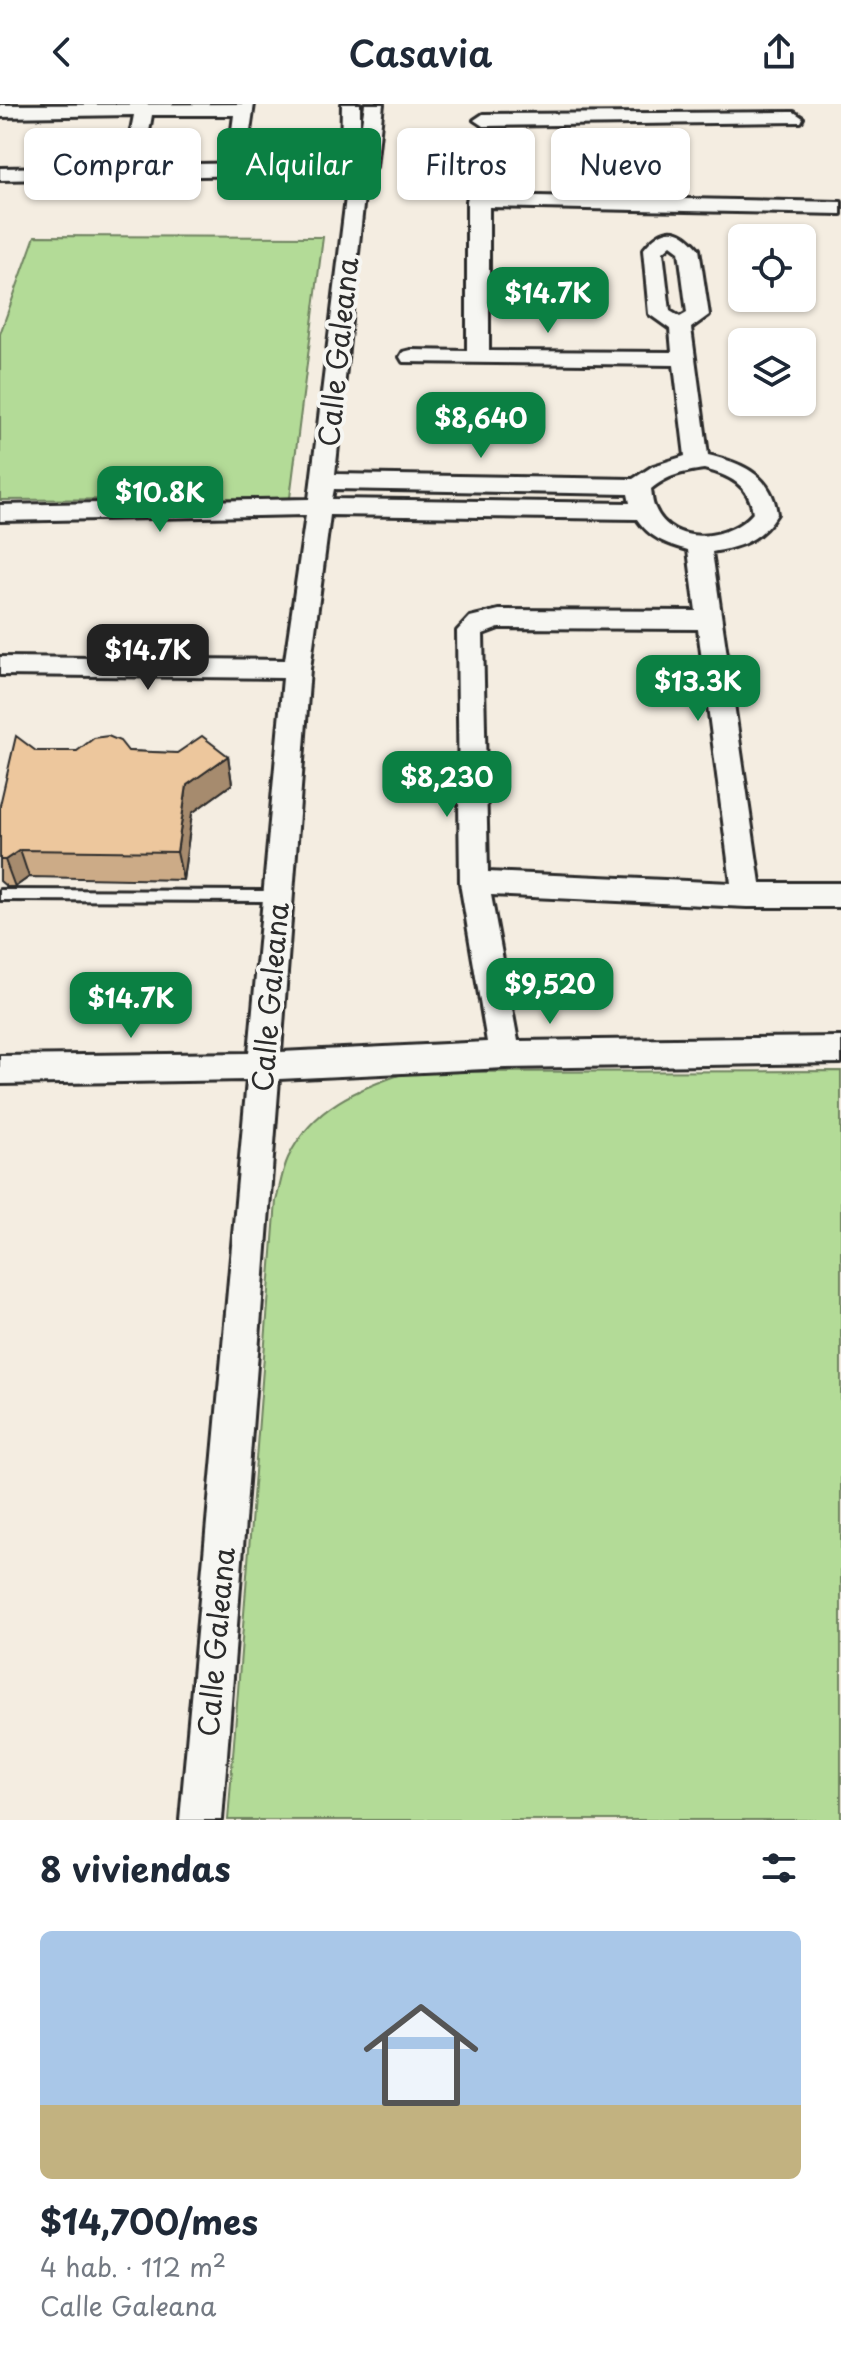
<!DOCTYPE html>
<html lang="es">
<meta charset="utf-8">
<style>
:root{--surface:#fff;--page:#f6f6f7;--text:#1f2937;--muted:#747a83;--line:#e0e1e3;--accent:#0b8043}
body{margin:0;font-family:"Playpen Sans",sans-serif;background:var(--page);color:var(--text);height:100vh;display:flex;flex-direction:column;font-size:30px;white-space:nowrap}
*{box-sizing:border-box;margin:0}
p{font-size:26px;color:var(--muted)}
.icon{flex:none;width:44px;height:44px;fill:none;stroke:currentColor;stroke-width:2;stroke-linecap:round;stroke-linejoin:round}
.map{position:relative;height:1716px;overflow:hidden}
.side{display:flex;flex-direction:column;background:var(--surface);flex:1}
.side>*{flex:none}
.hud{position:absolute;left:24px;top:24px;width:794px;height:72px;display:flex;gap:16px}
.fabs{position:absolute;left:728px;top:120px;display:grid;gap:16px}
.fabs a{display:grid;place-items:center;width:88px;height:88px;border-radius:12px;background:var(--surface);box-shadow:0 2px 6px #0004;font-size:40px}
.price{position:absolute;translate:-50% -68px;padding:0 18px;border-radius:16px;background:var(--accent);color:#fff;font-size:26px;line-height:52px;filter:drop-shadow(0 2px 4px #0008)}
.price::after{content:'';position:absolute;left:50%;top:48px;width:24px;height:18px;margin-left:-12px;background:inherit;clip-path:polygon(0 0,100% 0,50% 100%)}
.price.current{background:#222;color:#fff}
ul{padding:0;list-style:none}
li{display:grid;align-content:center;gap:16px;height:424px;padding:0 40px}
li+li{border-top:2px solid var(--line)}
li span{display:grid;place-items:center;height:248px;border-radius:12px;color:#555}
li>.icon{margin-inline-start:auto}
span .icon{width:144px;height:144px;fill:#fffc;stroke-width:1}
li b{font-size:34px}
h2{display:flex;justify-content:space-between;align-items:center;height:96px;padding:0 40px;font-size:34px}
.pill{padding:0 28px;border-radius:12px;background:var(--surface);box-shadow:0 2px 6px #0004;font-size:28px;line-height:72px}
.pill.current{background:var(--accent);color:#fff}
header{display:flex;justify-content:space-between;align-items:center;height:104px;padding:0 40px;background:var(--surface);font-size:36px;font-weight:600}
.map>svg:first-child{display:block}
</style>
<header><svg class="icon" aria-label="back" viewBox="0 0 24 24"><path d="M15 5l-7 7 7 7"/></svg>Casavia<svg class="icon" aria-label="share" viewBox="0 0 24 24"><path d="M12 15V3M7 8l5-5 5 5M5 13v7h14v-7"/></svg></header>
<div class="map">
<svg width="841" height="1716" viewBox="0 0 841 1716">
<rect width="100%" height="100%" fill="#f4ede1"/>
<filter id="ink" filterUnits="userSpaceOnUse"><feTurbulence type="fractalNoise" baseFrequency=".0125" numOctaves="2"/><feDisplacementMap in="SourceGraphic" scale="16" xChannelSelector="R" yChannelSelector="G"/><feConvolveMatrix kernelMatrix="1 2 1 2 8 2 1 2 1" color-interpolation-filters="sRGB"/></filter>
<g filter="url(#ink)">
<path fill="#b3db97" stroke="#6f8361" stroke-width="2" d="M35 132 323 133 290 394 0 396V230Z
M841 967V1716H228L276 1097C280 1083 282 1067 288 1054 312 1003 359 984 408 968Z"/>
<g fill="none" stroke-linecap="round" stroke-linejoin="round">
<defs>
<path id="lane" d="M0 786 278 787 283 788 285 792 283 796 278 797 0 796Z"/>
<path id="street" d="M254 0 248 41 239 47 230 41 234 11H152L143 61 357 57 344 55 341 51 342 0H360V33L365 0H383L376 63 366 73 335 370 633 375 653 362 685 352 674 261 403 258 400 253 403 248 411 246 467 247V97L472 75H486L489 91 841 98V110L489 103V247L672 248 670 225 649 210 643 146C663 121 678 120 699 145L709 211 691 224 708 351C742 359 772 371 777 410 761 436 741 443 712 448L760 779H841V803H747L491 791 518 937 841 933V959L505 964 279 975 222 1716H180L247 976 0 980V952L249 949 283 574 0 571V553L285 556 306 411 0 417V401L309 395 349 69 0 76V64L124 62 134 11 0 13V1ZM671 141 679 147 687 209 680 213 670 207 663 148ZM704 365C729 371 750 381 753 409 730 436 672 444 655 404 652 399 652 391 651 385 668 371 683 368 704 365ZM334 385 628 390 630 399 332 395ZM330 411 637 415C650 434 666 440 688 446L696 507 499 506 470 513 457 527 460 779 487 938 281 948 310 565ZM499 524 698 525 731 779 488 768 483 530Z
M794 8 803 14 801 18 483 22 474 16 483 10Z"/>
</defs>
<use href="#lane" stroke="#2b2b2b" stroke-width="6"/>
<use href="#street" stroke="#2b2b2b" stroke-width="6"/>
<use href="#lane" fill="#f6f6f2" fill-rule="evenodd"/>
<use href="#street" fill="#f6f6f2" fill-rule="evenodd"/>
</g>
<path fill="#ccab87" stroke="#2b2b2b" stroke-width="2" d="M36 647H128L228 652 232 680 192 709 183 776 29 773 15 783H7L0 777V701Z"/>
<path fill="#a68b6e" stroke="#2b2b2b" stroke-width="2" d="M228 652 232 680 192 709 183 776 177 748 187 681Z
M20 746 29 773 15 783 5 756Z"/>
<path fill="#edc79d" stroke="#2b2b2b" stroke-width="2" d="M16 632 36 647H77L94 634 108 632 120 637 128 647 177 649 202 632 228 652 187 681 177 748 20 746 5 756H0V701Z"/>
</g>
<g text-anchor="middle" dominant-baseline="central" stroke-width="8" stroke-linejoin="round" paint-order="stroke">
<g font-size="28" fill="#2b2b2b" stroke="#f6f6f2">
<text transform="translate(337 248) rotate(-84)">Calle Galeana</text>
<text transform="translate(269 893) rotate(-85)">Calle Galeana</text>
<text transform="translate(215 1538) rotate(-85)">Calle Galeana</text>
</g>
</g>
</svg>
<div class="fabs">
<a><svg class="icon" aria-label="locate" viewBox="0 0 24 24"><circle cx="12" cy="12" r="6"/><path d="M12 2v4M12 18v4M2 12h4M18 12h4"/></svg></a>
<a><svg class="icon" aria-label="layers" viewBox="0 0 24 24"><path d="M12 4l9 5-9 5-9-5zM3 14l9 5 9-5"/></svg></a>
</div>
<b class="price" style="left:548px;top:231px">$14.7K</b>
<b class="price" style="left:481px;top:356px">$8,640</b>
<b class="price" style="left:160px;top:430px">$10.8K</b>
<b class="price current" style="left:148px;top:588px">$14.7K</b>
<b class="price" style="left:698px;top:619px">$13.3K</b>
<b class="price" style="left:447px;top:715px">$8,230</b>
<b class="price" style="left:550px;top:922px">$9,520</b>
<b class="price" style="left:131px;top:936px">$14.7K</b>
<div class="hud">
<a class="pill">Comprar</a>
<a class="pill current">Alquilar</a>
<a class="pill">Filtros</a>
<a class="pill">Nuevo</a>
</div>
</div>
<section class="side">
<h2>8 viviendas<svg class="icon" aria-label="filters" viewBox="0 0 24 24"><path d="M4 7h16M4 17h16"/><circle cx="9" cy="7" r="2"/><circle cx="15" cy="17" r="2"/></svg></h2>
<ul>
<li><span style="background:linear-gradient(#a9c7e8 70%,#c2b280 0)"><svg class="icon" aria-label="home" viewBox="0 0 24 24"><path d="M3 11l9-7 9 7M6 9v11h12V9"/></svg></span><div><b>$14,700/mes</b><p>4 hab. · 112 m²</p><p>Calle Galeana</p></div></li>
</ul>
</section>
